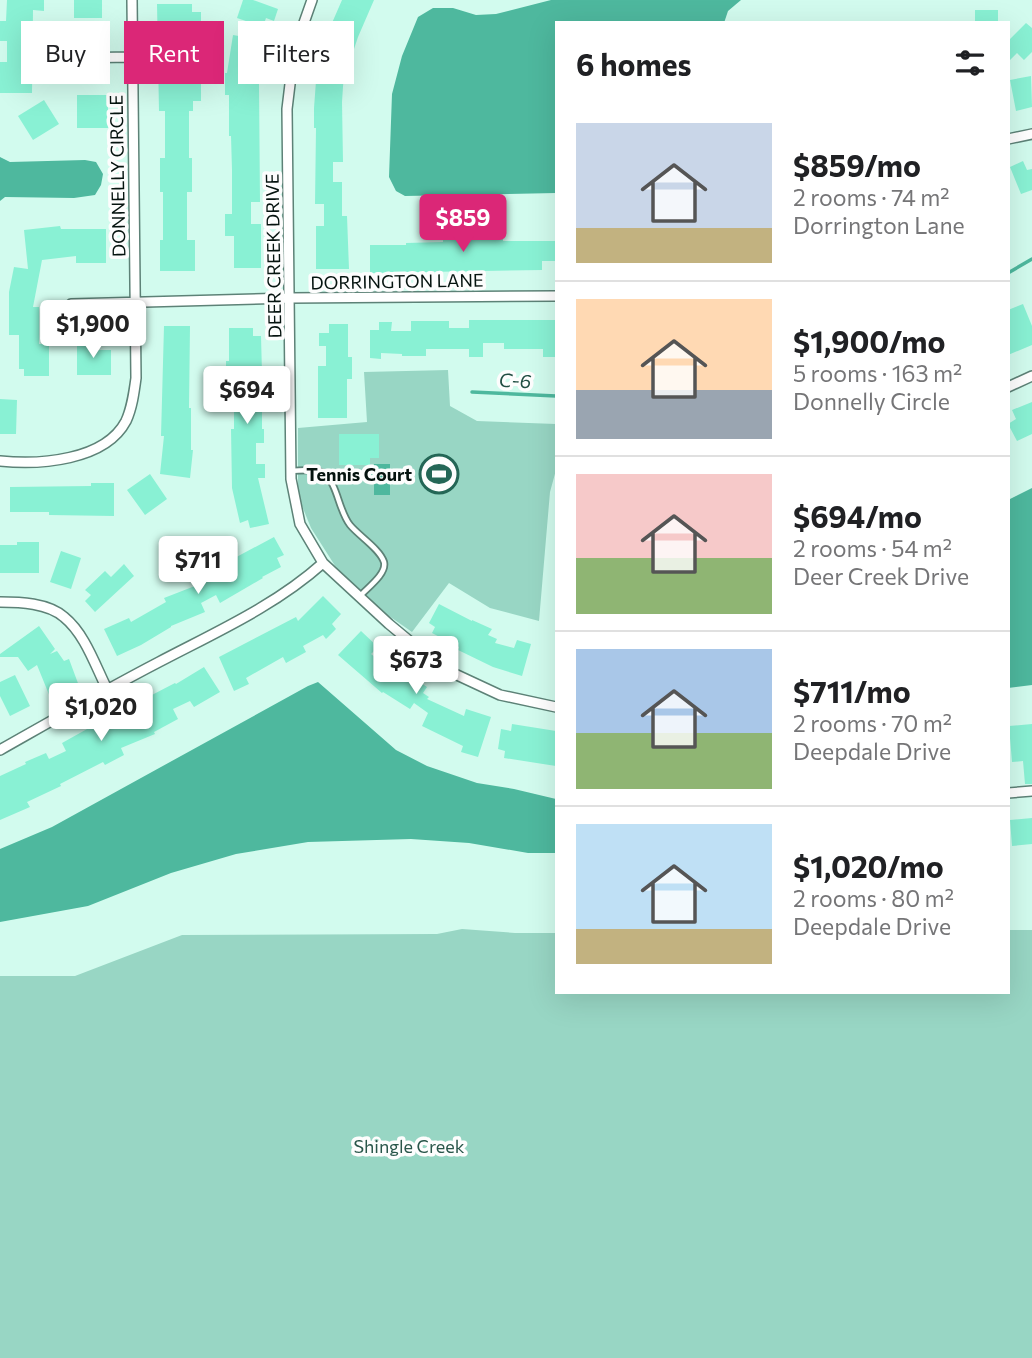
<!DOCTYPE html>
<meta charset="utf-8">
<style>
:root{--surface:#fff;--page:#f6f6f6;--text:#202124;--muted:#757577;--line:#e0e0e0;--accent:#db2777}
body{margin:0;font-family:Commissioner,sans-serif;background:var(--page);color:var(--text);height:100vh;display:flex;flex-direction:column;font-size:26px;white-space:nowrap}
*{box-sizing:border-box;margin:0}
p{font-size:23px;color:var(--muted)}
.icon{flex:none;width:38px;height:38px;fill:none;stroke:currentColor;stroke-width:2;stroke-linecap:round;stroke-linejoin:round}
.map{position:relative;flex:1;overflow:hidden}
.panel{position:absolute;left:555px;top:21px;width:455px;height:973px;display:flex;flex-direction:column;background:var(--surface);border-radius:0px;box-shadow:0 7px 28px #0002}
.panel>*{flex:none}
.hud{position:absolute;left:21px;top:21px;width:429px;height:63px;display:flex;gap:14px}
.price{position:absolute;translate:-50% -60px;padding:0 16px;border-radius:7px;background:#fff;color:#222;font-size:23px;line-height:46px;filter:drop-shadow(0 2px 4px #0008)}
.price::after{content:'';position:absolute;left:50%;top:42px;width:21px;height:16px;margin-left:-10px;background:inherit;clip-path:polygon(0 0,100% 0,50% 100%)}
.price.current{background:var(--accent);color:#fff}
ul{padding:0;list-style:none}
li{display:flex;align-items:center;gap:21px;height:175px;padding:0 21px}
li+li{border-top:2px solid var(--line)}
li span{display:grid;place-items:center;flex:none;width:196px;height:140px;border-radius:0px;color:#555}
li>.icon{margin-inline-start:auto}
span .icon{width:84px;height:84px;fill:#fffc;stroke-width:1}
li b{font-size:30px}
h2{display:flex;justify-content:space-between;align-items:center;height:84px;padding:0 21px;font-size:30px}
.pill{padding:0 24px;border-radius:0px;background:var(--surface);box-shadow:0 7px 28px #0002;font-size:24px;line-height:63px}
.pill.current{background:var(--accent);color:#fff}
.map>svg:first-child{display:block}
</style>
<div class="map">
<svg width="1032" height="1358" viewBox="0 0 1032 1358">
<rect width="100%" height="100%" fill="#d2fbee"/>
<path fill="#98d6c4" d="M448 370 450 406 477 421 556 424V470L550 492 539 621 490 608 449 583 412 632 379 609 339 572 311 528 298 496V428L367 422 364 372Z
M462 929 515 933H556V992H1008V930H1032V1358H0V976H75L182 935 437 934Z"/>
<path fill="#4eb89e" d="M551 0H741L728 11 724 23H556V193L405 196 396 191 389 177 392 94 402 56 418 17 433 8H453L476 15 496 14Z
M0 157 10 162 85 160 96 162 103 174 101 185 95 195 74 198 5 197 0 201Z
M374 464H390V495H374Z
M1032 488V685L1008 688V500Z
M318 682 396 750 427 766 477 783 514 789 556 799V853H528L469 843 411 839 308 842 236 854 171 873 88 906 0 922V849L52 827 308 686Z"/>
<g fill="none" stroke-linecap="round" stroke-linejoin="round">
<path stroke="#4eb89e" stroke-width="3.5" d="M1008 273 1032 259
M472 392 556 396"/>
</g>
<path fill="#89f1d4" d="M7 0H44V11L33 10 32 93H0V62H7V41H0V21H6Z
M74 0H102V18H74Z
M243 0H253L278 9 274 21 266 18 263 27 237 18Z
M342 0H374L358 37 351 58 345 56 342 102 343 162H333V182H342V216H347L349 269H316V226H324V204H315L316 128H314V108L316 81H324V61L321 60 332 23Z
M157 4H192V12H201V33H193V38H187V83H201V101H193V111H189V158H192V192H187V240H195V271H160V240H163V192H160V158H165V111H159Z
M975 10H998V23H975Z
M1026 23 1032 28V52L1024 60 1017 53 1008 62V41Z
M233 35 261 40 260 48 266 49 264 62 252 61V83H259L260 202H251V224H261V268H234V236H225V214H232V170L231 136H229V95H225V73H227Z
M1031 76 1032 107 1016 111 1010 80Z
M77 95H108V128H77Z
M44 100 59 124 33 140 18 116Z
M1023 161 1027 170 1032 169V190L1021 194 1010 167Z
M60 226 61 229H106V263H76V256L42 260 33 307H39V344H49V376H24V369H19V335H9V292L14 267 28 269 24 230Z
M443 228H462V234H489V231H503V241H556V261H542V270L370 273V245H406V243L443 242Z
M1023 304 1032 326V345L1008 355V310Z
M469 320H556V357H543V349H504V343H483V357H469V349H426V356H402V354L381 353V359L370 358V330H379V322H392L391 331H411V321H449V328H469Z
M329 324H348V357H352V379H347V418H318V366H326V346H319V333H329Z
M164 326H190L189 408H191V450H193L190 478 160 474 164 436H161Z
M229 328H253V336H261L262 373H254V392H262V429H264V443H256V464H265V478H258L269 524 250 528 248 520 240 523 232 488 231 429H234V382H226V361H229Z
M77 340H93V350H111V375H77Z
M0 399 17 400 16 434H0Z
M1032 402V434L1017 441 1008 424 1016 419 1012 410Z
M339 434H379V458H370V465H339Z
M150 474 167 499 145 515 127 490Z
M91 483H114V516L49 515V512H10V487L91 486Z
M274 537 284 555 277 558 281 567 262 577 263 578 220 603 216 595 201 603 205 612 171 626V627L141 645 117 656 104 629 129 618 131 622 166 602 164 598 200 584 194 573 214 563 216 568Z
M17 542H39V573H0V545H17Z
M61 551 81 558 71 589 50 582Z
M124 564 134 576 95 612 85 601 91 595 85 590 105 571 111 577Z
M323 596 341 614 332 624 336 629 326 639 323 635 303 646 306 652 286 663 283 657 246 678 249 684 234 691 219 657 296 617 298 621Z
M439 604 472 621V620L492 629 488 635 497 639 495 643 514 648 517 640 531 644 522 676 493 667 458 650 459 647 432 633 435 627 429 623Z
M39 626 55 649 50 654 57 651 64 661 69 659 79 686 50 697 37 665 28 671 18 657H0V654Z
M361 631 378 647 371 654 386 666 392 659 403 668 401 670 427 687 423 693 429 697 427 699 464 716 466 709 491 717 478 757 461 752 463 746 422 726 428 713 414 703 410 709 383 692 382 693 338 655Z
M204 667 220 692 194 707 190 701 173 709 178 719 154 732 155 734 121 748 124 755 105 765 103 762 60 784 61 786 27 802 30 807 0 820V776L26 764 25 762 46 753 49 759 66 751 62 743 105 719 109 725 130 716 126 708 149 698 148 697 175 683 176 684Z
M15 675 30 706 10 716 0 696V682Z
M512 724 556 731V766L504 758 505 751 498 749 501 729 511 731Z
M1032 724V784H1025L1023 761 1012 762 1009 726Z
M1032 818V844L1012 846 1010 820Z"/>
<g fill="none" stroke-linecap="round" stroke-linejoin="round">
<defs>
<path id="service" d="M291 471C300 471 315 468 323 473 338 483 338 510 350 525 359 536 380 549 384 562 387 574 367 588 360 596"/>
<path id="minor" d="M312 0 294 51 287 109 291 479 300 524 323 563 389 624 442 668 500 695 556 707
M68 58 132 57
M1008 139 1032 134
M71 304 290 298 556 296
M1008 387 1032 376
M0 461C39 465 105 461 126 421 132 408 134 393 136 378L132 0
M0 602C20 602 48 603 64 617 85 634 95 665 107 689
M0 750C53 720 105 690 159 662 216 632 275 606 323 563
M1008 793 1032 791"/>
</defs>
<use href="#service" stroke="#5d8277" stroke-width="8"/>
<use href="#minor" stroke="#5d8277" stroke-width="12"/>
<use href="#service" stroke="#fff" stroke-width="4.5"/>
<use href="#minor" stroke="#fff" stroke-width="9"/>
</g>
<defs>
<symbol id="stadium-ring" viewBox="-11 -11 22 22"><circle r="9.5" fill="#fdfdfd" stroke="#246656" stroke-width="1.5"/><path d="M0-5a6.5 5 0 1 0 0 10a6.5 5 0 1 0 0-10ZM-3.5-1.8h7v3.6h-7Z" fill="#246656"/></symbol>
</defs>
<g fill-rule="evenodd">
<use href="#stadium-ring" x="417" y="452" width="44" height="44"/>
</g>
<g text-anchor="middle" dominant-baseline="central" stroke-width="7" stroke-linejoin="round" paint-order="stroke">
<g font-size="18" fill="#05130f" stroke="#fdfdfd">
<text transform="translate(117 176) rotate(-91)">DONNELLY CIRCLE</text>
<text transform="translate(273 256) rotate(-91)">DEER CREEK DRIVE</text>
<text transform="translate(397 281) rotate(-1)">DORRINGTON LANE</text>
</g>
<g font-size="18" font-weight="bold" fill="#05130f" stroke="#fdfdfd" text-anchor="end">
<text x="412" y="474">Tennis Court</text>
</g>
<g font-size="18" fill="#29564a" stroke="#fdfdfd">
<text x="409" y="1146">Shingle Creek</text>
</g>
<g font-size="19" font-style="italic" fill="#214e43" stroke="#fdfdfd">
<text transform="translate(515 380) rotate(3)">C-6</text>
</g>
</g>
</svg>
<b class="price current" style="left:463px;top:254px">$859</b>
<b class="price" style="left:93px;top:360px">$1,900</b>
<b class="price" style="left:247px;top:426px">$694</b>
<b class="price" style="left:198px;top:596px">$711</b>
<b class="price" style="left:416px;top:696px">$673</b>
<b class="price" style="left:101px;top:743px">$1,020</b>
<div class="hud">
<a class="pill">Buy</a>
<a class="pill current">Rent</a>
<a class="pill">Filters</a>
</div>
<section class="panel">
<h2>6 homes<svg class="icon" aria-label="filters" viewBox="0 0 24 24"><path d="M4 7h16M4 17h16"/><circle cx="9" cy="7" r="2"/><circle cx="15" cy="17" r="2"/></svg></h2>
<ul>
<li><span style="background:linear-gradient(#c9d6e8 75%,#c2b280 0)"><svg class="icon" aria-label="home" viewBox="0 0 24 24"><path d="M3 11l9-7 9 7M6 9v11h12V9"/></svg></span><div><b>$859/mo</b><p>2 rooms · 74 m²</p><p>Dorrington Lane</p></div></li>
<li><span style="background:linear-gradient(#ffd9b3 65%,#9aa5b1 0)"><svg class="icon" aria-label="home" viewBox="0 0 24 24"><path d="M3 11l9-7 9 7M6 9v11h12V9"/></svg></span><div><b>$1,900/mo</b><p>5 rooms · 163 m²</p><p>Donnelly Circle</p></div></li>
<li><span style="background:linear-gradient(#f6c9c9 60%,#8fb573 0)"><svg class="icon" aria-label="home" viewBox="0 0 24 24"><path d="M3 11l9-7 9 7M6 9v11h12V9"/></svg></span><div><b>$694/mo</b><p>2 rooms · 54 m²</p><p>Deer Creek Drive</p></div></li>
<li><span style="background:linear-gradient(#a9c7e8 60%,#8fb573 0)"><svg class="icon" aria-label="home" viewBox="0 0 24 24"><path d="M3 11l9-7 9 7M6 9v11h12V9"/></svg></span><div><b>$711/mo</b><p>2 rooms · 70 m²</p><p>Deepdale Drive</p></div></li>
<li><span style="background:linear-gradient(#bfe0f5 75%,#c2b280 0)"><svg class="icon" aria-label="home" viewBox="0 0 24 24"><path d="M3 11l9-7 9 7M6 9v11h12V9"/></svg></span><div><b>$1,020/mo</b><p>2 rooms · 80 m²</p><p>Deepdale Drive</p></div></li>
</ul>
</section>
</div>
